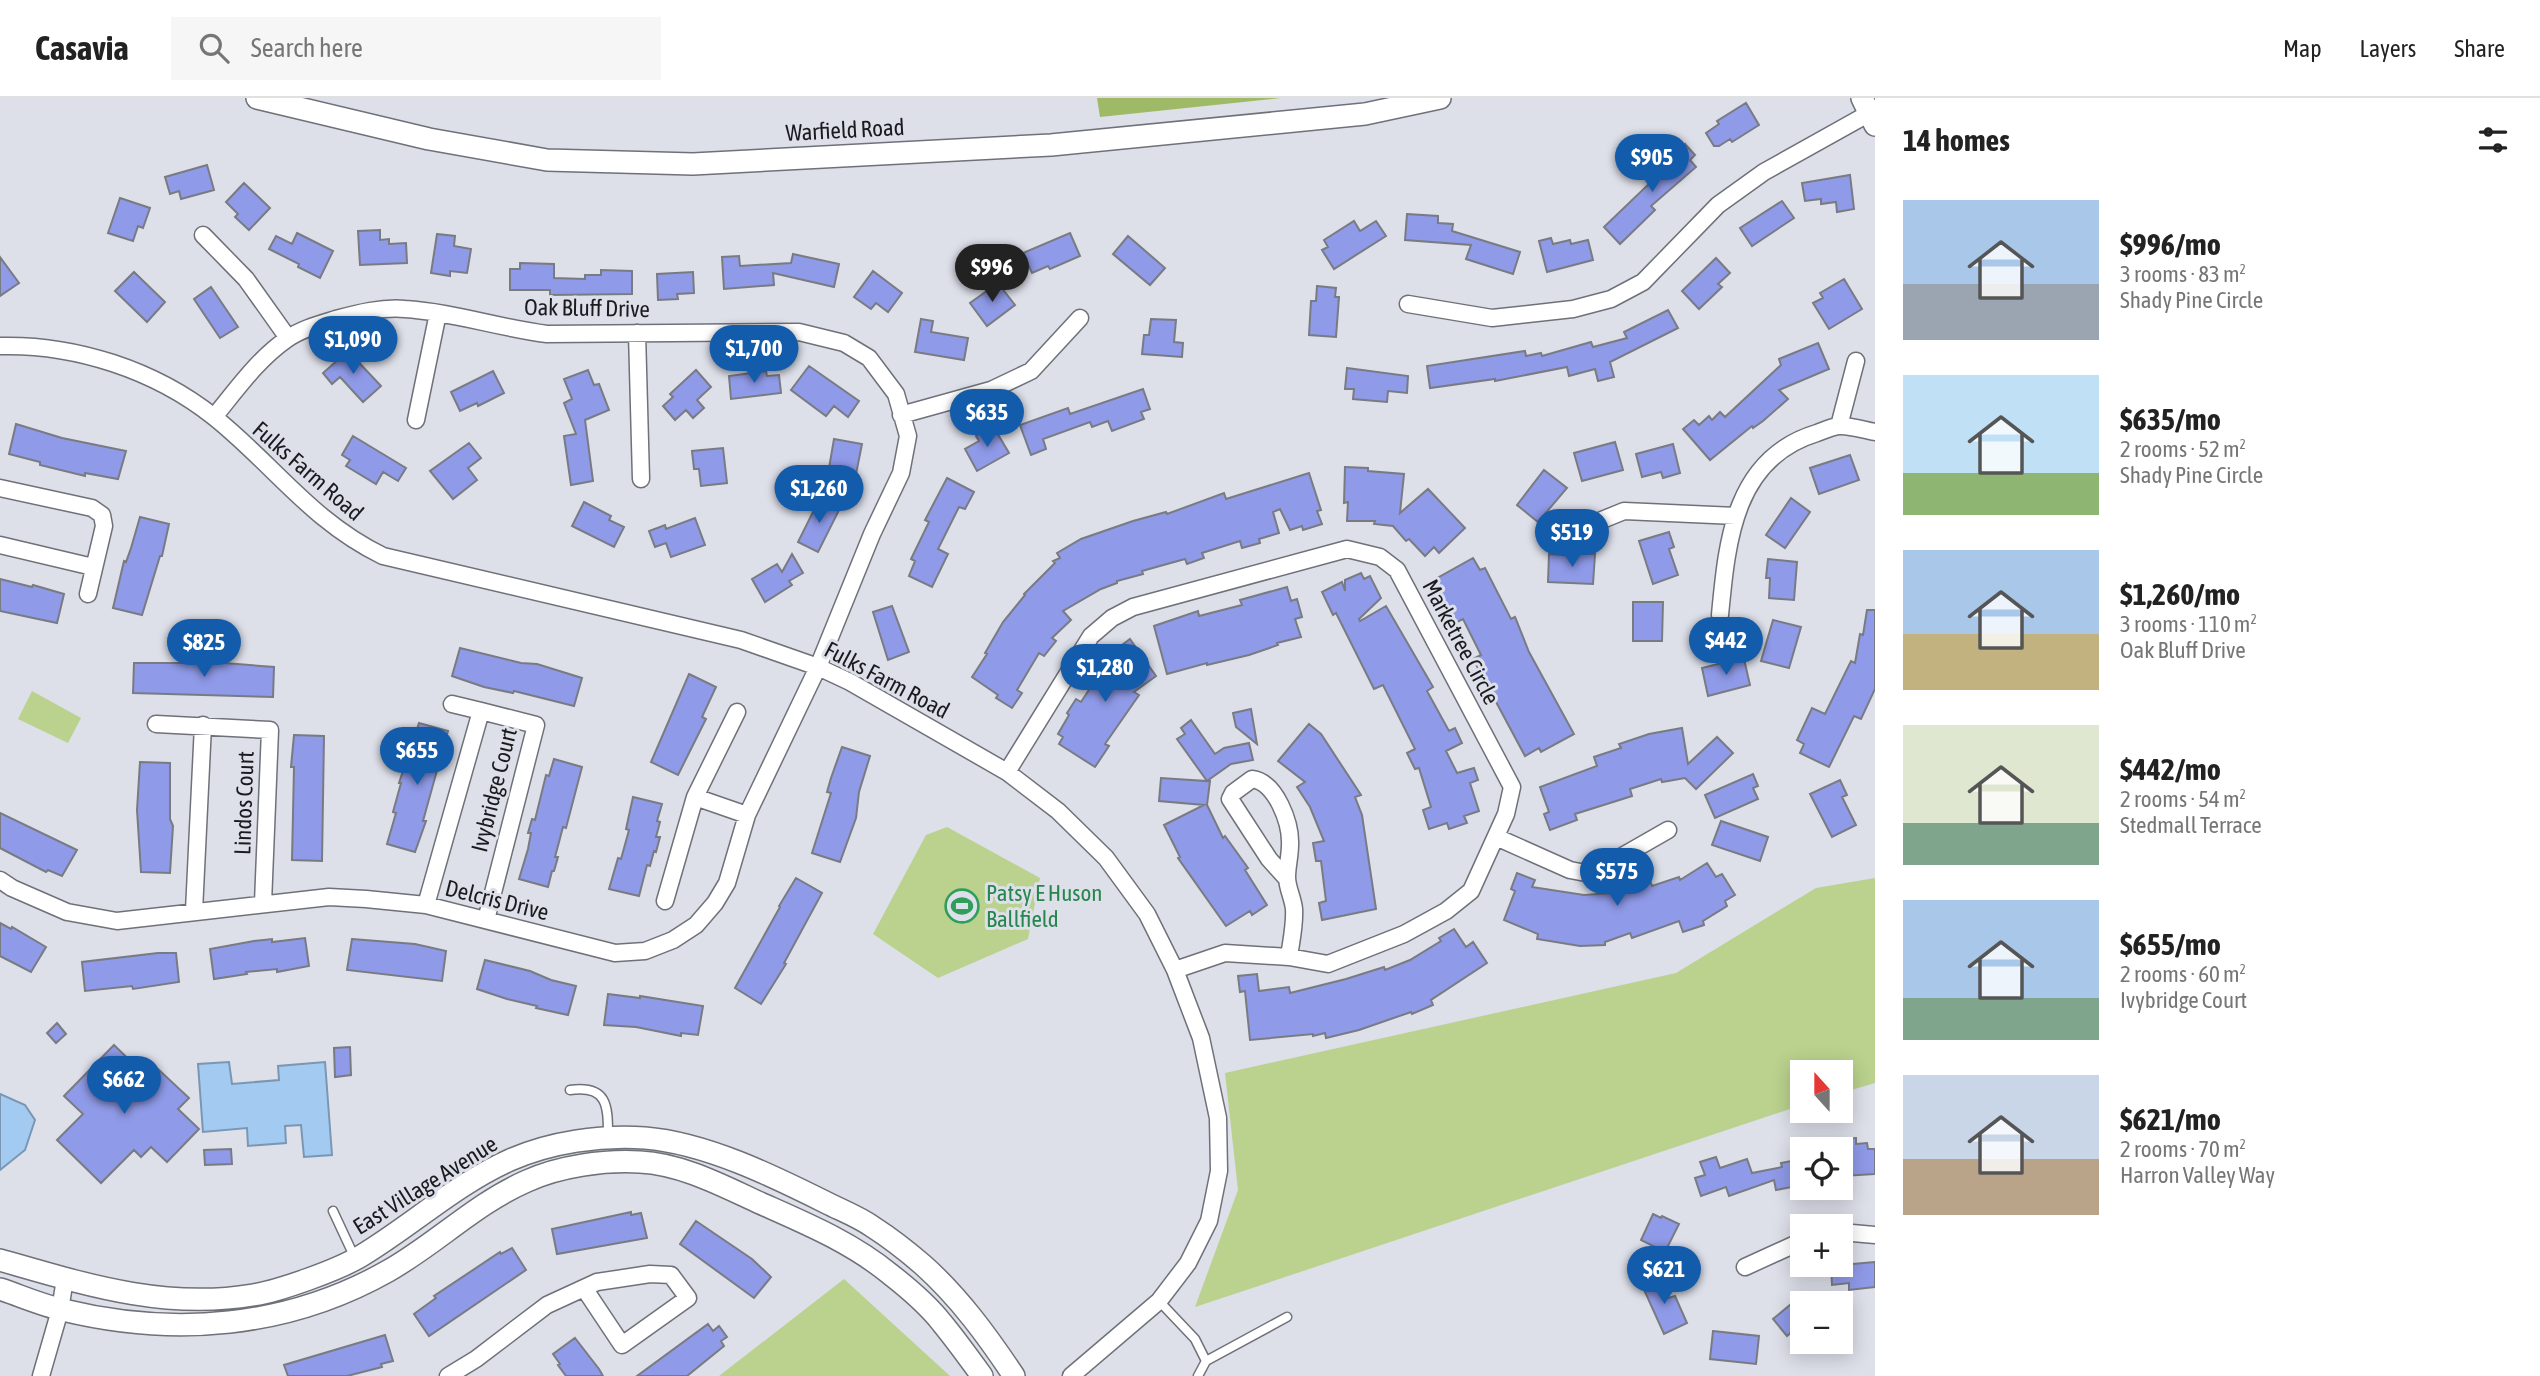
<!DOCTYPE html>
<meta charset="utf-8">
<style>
:root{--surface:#fff;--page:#f6f6f6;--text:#222;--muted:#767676;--line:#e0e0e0;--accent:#135cab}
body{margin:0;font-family:"Asap Condensed",sans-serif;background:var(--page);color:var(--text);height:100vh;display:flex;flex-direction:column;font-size:26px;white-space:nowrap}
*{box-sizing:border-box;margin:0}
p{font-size:23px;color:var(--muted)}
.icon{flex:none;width:38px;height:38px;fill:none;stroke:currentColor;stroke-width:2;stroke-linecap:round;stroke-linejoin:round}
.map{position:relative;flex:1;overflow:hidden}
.panel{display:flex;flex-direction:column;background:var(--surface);width:665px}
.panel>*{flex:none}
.needle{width:46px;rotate:339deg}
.tools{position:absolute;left:1790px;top:962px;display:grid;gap:14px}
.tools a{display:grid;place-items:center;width:63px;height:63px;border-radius:0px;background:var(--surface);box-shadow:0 4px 18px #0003;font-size:35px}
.price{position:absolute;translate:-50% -60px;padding:0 16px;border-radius:24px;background:var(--accent);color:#fff;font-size:23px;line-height:46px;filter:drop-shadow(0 2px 4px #0008)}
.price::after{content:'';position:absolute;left:50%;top:42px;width:21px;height:16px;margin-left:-10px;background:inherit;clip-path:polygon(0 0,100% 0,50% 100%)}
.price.selected{background:#222;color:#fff}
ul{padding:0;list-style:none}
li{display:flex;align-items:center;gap:21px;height:175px;padding:0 28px}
li span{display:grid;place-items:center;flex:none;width:196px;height:140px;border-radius:0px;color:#555}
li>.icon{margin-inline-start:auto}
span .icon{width:84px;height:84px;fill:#fffc;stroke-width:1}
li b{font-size:30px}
h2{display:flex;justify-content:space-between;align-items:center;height:84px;padding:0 28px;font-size:30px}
header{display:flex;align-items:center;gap:42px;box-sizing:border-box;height:98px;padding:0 35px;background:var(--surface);border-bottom:2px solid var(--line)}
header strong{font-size:33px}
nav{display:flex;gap:38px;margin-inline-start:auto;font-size:24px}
.search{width:490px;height:63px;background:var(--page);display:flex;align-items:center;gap:18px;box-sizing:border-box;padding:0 24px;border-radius:0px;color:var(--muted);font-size:26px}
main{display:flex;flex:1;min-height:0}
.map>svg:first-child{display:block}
</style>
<header>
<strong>Casavia</strong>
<div class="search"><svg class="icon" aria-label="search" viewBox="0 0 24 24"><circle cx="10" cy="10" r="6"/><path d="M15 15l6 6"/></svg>Search here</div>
<nav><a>Map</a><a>Layers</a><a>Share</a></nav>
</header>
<main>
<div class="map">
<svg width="1875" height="1278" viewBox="0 0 1875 1278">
<rect width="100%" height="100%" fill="#dddfe9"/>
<path fill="#bad28d" d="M32 593 81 620 68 645 18 621Z
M947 729 1040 780 1028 841 938 880 873 836 926 737Z
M1875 780V985L1841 995V975H1802V1007L1195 1209 1238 1092 1225 975 1676 875 1816 790Z
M844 1181 950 1278H719Z"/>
<path fill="#9eba66" d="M1097 0H1281L1100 19Z"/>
<path fill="#a3cbf1" stroke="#7a96b2" stroke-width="2" d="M229 964 232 986 279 982 278 968 325 964 332 1057 304 1059 301 1027 285 1028 286 1045 248 1048 247 1030 203 1034 198 966Z
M0 996 25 1007 35 1022 25 1052 0 1072Z"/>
<path fill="#8f9ae8" stroke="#797b83" stroke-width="2" d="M1746 5 1759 27 1732 44 1730 41 1719 48H1714L1706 35 1719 26 1717 23Z
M1685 46 1695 57 1690 62 1696 69 1651 108 1655 112 1620 146 1604 129 1652 83 1648 78Z
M207 67 214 92 181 101 179 93 170 96 165 79Z
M1850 77 1854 111 1837 114 1836 104 1821 106V101L1805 103 1802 85Z
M244 85 270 110 249 132 235 119 238 116 226 104Z
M120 100 150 110 143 130 138 128 133 143 108 135Z
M1782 103 1794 120 1752 148 1740 130Z
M1407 116 1438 118V125L1453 126 1452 133 1520 154 1513 176 1466 161 1471 147 1405 142Z
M1354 123 1360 133 1376 123 1386 138 1334 171 1322 152 1328 149 1324 142Z
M380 132V142L389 141V146L406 145 407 165 360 167 358 133Z
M297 135 333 153 320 180 298 169 299 166 269 151 276 138 292 146Z
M1070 135 1080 158 1050 171 1048 168 1032 175 1023 155Z
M437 136 455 138 454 148 471 151 467 175 450 173V178L431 175Z
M1128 138 1165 170 1150 187 1113 156Z
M1551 140 1553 146 1570 142 1571 146 1588 142 1593 162 1547 174 1539 143Z
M793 156 839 166 834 189 773 175 774 187 724 191 722 159 739 158 740 168 791 165Z
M0 159 19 185 0 198Z
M1716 160 1730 175 1718 186 1722 189 1699 211 1682 193Z
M520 165 554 166V180L585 181V177H601V172L632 173V196L550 197V192H510V171H520Z
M873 173 902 195 888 214 876 205 871 211 854 199Z
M134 174 165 204 147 224 115 193Z
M693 174 694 195 677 196 678 201 658 202 657 176Z
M1844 181 1862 211 1829 231 1813 205 1823 200 1820 195Z
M998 185 1015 207 987 228 970 205Z
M1317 188 1336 190 1335 199H1339L1336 239 1309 237 1311 203H1316Z
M211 189 238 229 220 240 194 201Z
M1668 212 1678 230 1610 264 1614 279 1598 283 1595 271 1569 278 1567 269 1495 283V281L1430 290 1427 268 1525 253 1526 258 1541 255 1542 258 1591 244 1593 249 1627 240 1624 234Z
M921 221 933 223 931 234 968 240 964 262 915 254Z
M1151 221 1176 222 1174 244 1183 245 1182 259 1142 256 1144 237H1149Z
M1818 245 1829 271 1779 292 1788 301 1763 323 1753 330 1752 328 1710 362 1683 331 1694 322 1699 327 1709 318 1712 322 1720 314 1725 319 1781 267 1779 261Z
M348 253 381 288 363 304 340 279 332 286 323 275Z
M809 268 859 303 848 319 834 308 826 318 791 292Z
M1347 270 1408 278 1407 295 1388 293 1387 304 1353 301 1354 291H1345Z
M588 272 594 287 599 286 609 312 585 322 593 383 571 387 564 338 576 336 564 305 572 301 564 281Z
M696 272 711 289 697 302 704 310 693 320 686 312 675 322 663 308 673 299 670 296Z
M493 273 504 295 478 308 477 305 460 313 451 294Z
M766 273 767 278 779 277 781 295 731 301 729 278Z
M1143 291 1150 311 1141 314 1144 321 1112 333 1108 323 1092 329 1090 324 1043 341 1046 351 1031 357 1020 327 1068 310 1070 316Z
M16 326 62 340 126 353 118 381 85 375V378L40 367V364L9 356Z
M993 328 1009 355 977 373 965 351 979 343 976 338Z
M353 338 406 370 398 383 383 374 376 386 346 368 350 362 342 357Z
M834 341 862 346 855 381 828 376Z
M1615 344 1623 372 1582 383 1574 355Z
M469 345 481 360 468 370 477 382 453 401 430 373Z
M1673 346 1680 375 1663 380 1661 374 1642 379 1636 356Z
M723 350 727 385 701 388 699 371H694L692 353Z
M1850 357 1859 382 1819 396 1810 370Z
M1345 369 1368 370V373L1404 376 1400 415 1428 391 1465 430 1439 455 1434 449 1425 458 1409 441 1406 443 1393 428 1374 426 1375 423H1347L1348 404 1344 405Z
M1544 372 1567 390 1538 424 1517 407Z
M1309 375 1321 412 1317 413 1322 426 1303 432 1302 428 1290 432 1280 411 1273 414 1279 435 1259 441 1260 445 1242 450 1240 443 1202 455 1204 460 1187 466 1185 461 1142 473 1143 476 1117 483V485L1101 491 1063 513 1071 522 1052 540 1056 543 1044 558 1039 555 1017 592 1022 595 1012 610 996 600 998 597 972 579 987 556 985 555 1003 524 1025 497 1024 496 1055 465 1053 463 1060 460 1057 455 1081 441 1133 423 1166 414 1167 416 1224 395 1226 401Z
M947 380 974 394 965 411 959 409 938 451 948 456 932 489 909 478 915 463 911 461 929 424 925 422Z
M820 400 840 410 818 454 798 444Z
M1791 400 1810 414 1785 450 1766 437Z
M584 404 611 418 609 422 624 429 614 449 572 428Z
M140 419 169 426 162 458H160L142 517 113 510 124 463 126 464 131 450Z
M695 420 705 447 671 459 666 445 655 449 649 433 665 427 666 431Z
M1669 434 1674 449 1669 451 1678 477 1653 486 1639 443Z
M1578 455 1595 456 1593 486 1548 484 1549 456 1578 458Z
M792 456 803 475 789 483 792 487 765 504 752 481 777 466 782 474Z
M1473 460 1480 472 1485 470 1511 521 1515 519 1529 554 1574 636 1541 654 1539 650 1525 658 1473 561 1481 557 1463 521 1453 526 1432 483Z
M1768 461 1797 464 1794 502 1769 500 1770 480H1766Z
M1361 475 1364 481 1370 478 1381 500 1359 521 1360 523 1386 508 1433 589 1427 593 1449 633 1455 630 1462 645 1446 653 1457 675 1474 670 1478 682 1470 685 1479 713 1464 718 1467 725 1449 731 1447 725 1429 731 1423 712 1431 709 1419 670 1415 671 1407 655 1415 651 1383 587 1374 591 1336 515 1333 517 1322 494 1342 484 1345 493V482Z
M0 481 32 489 33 487 64 496 57 525 0 513Z
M1287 489 1291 503 1297 501 1302 519 1295 521 1301 539 1277 545 1278 547 1249 557 1207 567V565L1167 576 1154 528 1198 513 1199 518 1242 507 1240 502Z
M1633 504H1663L1662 543H1633Z
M892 508 909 554 888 562 873 514Z
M1867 512H1875V591L1861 621 1854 618 1829 669 1800 655 1804 646 1797 642 1812 610 1825 616 1851 563 1855 565 1860 536 1863 537Z
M1773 522 1801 529 1789 570 1761 563Z
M1130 541 1156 578 1134 594 1139 597 1105 646 1109 648 1095 669 1059 646 1063 639 1058 636 1069 617 1067 615 1076 601 1081 604 1111 558 1110 556Z
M460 550 521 565 537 566 582 580 574 608 514 593 513 595 484 589 452 578Z
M1738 561H1744L1750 587 1708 598 1702 570Z
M212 564 274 569 273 599 133 595 134 565H211Z
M689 576 716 589 702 619 706 621 678 677 651 664Z
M1251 611 1257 646 1236 629 1233 615Z
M1191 622 1215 656 1224 650 1249 645 1253 662 1231 666 1207 683H1210L1207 707 1223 740 1225 738 1248 770 1245 772 1267 807 1252 817 1250 813 1226 828 1178 760 1180 759 1164 727 1204 707 1159 703 1161 680 1207 683 1177 641 1185 636 1181 630Z
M419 625 448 633 431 694 423 723H426L415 754 387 746 396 715 393 714 401 685H399Z
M1309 626 1321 636 1361 697 1355 699 1362 717 1376 811 1322 822 1319 805 1326 803 1321 763H1316L1313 745 1324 743 1310 709 1297 689 1305 684 1278 663Z
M1682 630 1688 666 1717 639 1733 655 1696 691 1685 680 1662 684 1661 681 1630 691 1632 698 1575 716 1577 722 1550 732 1544 716 1549 714 1540 689 1597 668 1594 659 1621 650 1619 646 1649 636Z
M294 637 324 638 322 763 292 762 294 669H291Z
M842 649 870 658 859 694 856 720 840 764 812 755 831 695 827 694 831 680Z
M554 661 582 669 566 730 563 729 555 759H558L554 773H552L548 789 519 781 528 751 531 735H528L532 721 535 722 546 677 549 678Z
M140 664 170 665V721L173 728 170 775 141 774 137 712Z
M1753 676 1758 688 1753 690 1758 701 1715 720 1705 697Z
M1840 682 1847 697 1842 699 1856 727 1832 739 1810 696Z
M633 699 662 706 657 723 660 724 656 739H660L656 754 654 753 650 768 647 767 639 798 609 791 618 760 621 761 629 732 626 731Z
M0 715 77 752 62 778 48 772 46 774 0 750Z
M1721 723 1768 739 1760 763 1712 747Z
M1707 765 1716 779 1722 776 1735 797 1725 803 1727 808 1703 823 1704 827 1683 834 1679 823 1632 840 1630 835 1605 844V847L1580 848 1537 841 1538 836 1504 822 1515 793 1511 791 1517 775 1535 782 1532 789 1584 797 1611 795 1610 791 1648 777 1652 788 1679 779 1680 782Z
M796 780 822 795 784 865 786 866 761 906 735 890 780 809 779 808Z
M0 825 11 831 12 829 46 849 31 874 0 858Z
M1454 831 1466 849 1473 844 1487 865 1431 902 1433 907 1412 916 1411 914 1359 932 1326 940 1325 935 1313 938V936L1250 942 1245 893 1240 894 1238 878 1257 876 1259 893 1289 889 1290 895 1346 881 1384 869 1385 872 1410 862 1441 843 1439 840Z
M305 840 309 868 277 874V871L246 874 247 876 214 881 210 851 254 843 272 841V844Z
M352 841 415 846 446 853 442 883 347 872Z
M158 855H176L179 884 133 891 132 888 85 893 82 864Z
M485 862 530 873 551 882 576 888 568 917 536 910 537 908 507 901 477 891Z
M608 896 640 900V898L703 908 698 937 681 935V938L636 929 604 927Z
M57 925 66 936 56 945 47 935Z
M114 947 148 980 158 971 189 1000 178 1011 199 1031 167 1064 151 1049 141 1059 134 1052 101 1085 57 1042 83 1016 64 998Z
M350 949 351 977 335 979 334 950Z
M1856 1040V1046L1867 1045 1868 1051H1875V1076L1843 1078 1840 1041Z
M231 1051 232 1066 205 1067 204 1052Z
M1716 1059 1720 1070 1747 1061 1752 1075 1782 1069 1781 1065 1802 1061V1087L1776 1092 1774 1082 1729 1098 1726 1089 1701 1098 1695 1080 1705 1077 1700 1064Z
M631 1114V1117L641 1115 647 1140 557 1156 552 1131Z
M1653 1116 1661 1120 1662 1118 1679 1126 1665 1154 1641 1142Z
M696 1123 752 1161 771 1179 754 1200 680 1146Z
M512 1150 526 1172 429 1238 414 1216 436 1200 434 1198 500 1154 501 1156Z
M1875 1164V1189L1849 1192V1185L1832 1187 1831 1168Z
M1658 1177 1668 1200 1675 1198 1687 1225 1664 1236 1641 1185Z
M1802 1197V1225L1787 1238 1773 1221Z
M708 1226 713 1233 719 1228 727 1239 721 1243 724 1248 687 1278H637Z
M1713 1233 1759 1238 1756 1266 1710 1261Z
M385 1237 393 1263 381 1266 382 1269 347 1278H288L284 1267Z
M575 1240 599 1271 603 1278H566L558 1267 560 1266 553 1256Z"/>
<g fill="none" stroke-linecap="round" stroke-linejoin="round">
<defs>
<path id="service" d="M570 992C607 987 608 1007 608 1037
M333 1113 354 1158
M1159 1203 1195 1241 1206 1263 1198 1278
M1206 1263 1287 1219"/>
<path id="minor" d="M203 137 246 181 288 240
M1408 206 1492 220 1573 211 1611 201 1643 184 1718 107 1764 74 1875 12
M637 235 641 381
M0 248C75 246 155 272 214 319 274 367 311 423 383 458L741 542 818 569 850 584 1007 674 1058 713 1106 760 1147 816 1175 872 1201 940 1218 1020 1219 1073 1209 1123 1188 1165 1159 1203 1071 1278
M901 317 991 292 1031 273 1080 220
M416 322 438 215
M1839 328 1856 263
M0 390 92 410 102 417 104 428 88 496
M1597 424 1624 413 1736 418
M0 447 93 469
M1720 517C1727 443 1734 360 1817 335 1823 333 1831 329 1838 328 1849 327 1864 332 1875 334
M452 606 481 613
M156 626 270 632 263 805
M1007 674 1091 538 1112 520 1133 509 1347 451 1380 459 1397 472 1512 689 1506 716 1471 793 1446 813 1404 836 1328 866 1289 859 1225 855 1175 872
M695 699 747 717
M1496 739 1570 772 1591 776 1668 732
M1287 781 1269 761 1230 701 1233 695 1252 681C1276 684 1291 725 1290 747 1290 758 1287 769 1287 779 1287 790 1293 800 1294 811 1295 827 1291 844 1289 859
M0 782 12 790 67 814 117 823 329 799 366 801 426 807 615 855 645 853 673 842 696 827 715 805 727 785 747 717 818 569 872 436 901 375 908 338 896 296 869 260 844 245 799 234 547 236C499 230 453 214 405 211 382 209 358 215 336 221 320 226 301 231 287 241 258 261 237 291 214 319
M665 803 695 699 737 614
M426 807 481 613 536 627 486 822
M194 813 203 627
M1841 1134 1875 1137
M1745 1169 1802 1143
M41 1278 60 1212 65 1181
M448 1278 476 1261 547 1207 597 1184 650 1176 671 1177 688 1200 622 1247 584 1190"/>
<path id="tertiary" d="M257 0 429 41 547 62 693 66 1051 47 1365 16 1440 0
M1862 0 1875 27
M0 1162C84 1186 164 1212 253 1197 279 1193 338 1172 361 1158 411 1128 456 1086 510 1062 551 1044 600 1037 645 1040 706 1045 773 1078 827 1105 843 1113 859 1119 873 1129 890 1140 908 1154 923 1167 959 1199 988 1239 1014 1278
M0 1191C21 1198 41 1207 63 1212 174 1239 287 1230 388 1173 436 1146 476 1105 527 1083 560 1068 604 1062 640 1064 682 1066 723 1088 760 1105 805 1125 851 1144 890 1176 908 1190 928 1207 942 1225 956 1242 969 1260 982 1278"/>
</defs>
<use href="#service" stroke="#6f7179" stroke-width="11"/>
<use href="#minor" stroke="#6f7179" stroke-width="19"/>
<use href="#tertiary" stroke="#6f7179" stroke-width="24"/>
<use href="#service" stroke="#fff" stroke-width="8"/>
<use href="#minor" stroke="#fff" stroke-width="16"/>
<use href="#tertiary" stroke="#fff" stroke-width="21"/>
</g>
<defs>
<symbol id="stadium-ring" viewBox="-11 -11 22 22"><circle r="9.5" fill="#dddfe9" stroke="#2e9e5b" stroke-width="1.5"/><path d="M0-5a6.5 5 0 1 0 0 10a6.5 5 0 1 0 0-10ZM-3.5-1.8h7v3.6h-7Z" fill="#2e9e5b"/></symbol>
</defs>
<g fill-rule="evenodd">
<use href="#stadium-ring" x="943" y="789" width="38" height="38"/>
</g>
<g text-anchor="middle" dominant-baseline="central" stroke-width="6" stroke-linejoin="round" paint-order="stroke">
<g font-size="23" fill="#1a1b1e" stroke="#dddfe9">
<text transform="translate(845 32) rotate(-3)">Warfield Road</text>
<text transform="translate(587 210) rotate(1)">Oak Bluff Drive</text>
<text transform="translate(308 373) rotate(41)">Fulks Farm Road</text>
<text transform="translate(1461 544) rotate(62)">Marketree Circle</text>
<text transform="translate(887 582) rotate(28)">Fulks Farm Road</text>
<text transform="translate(494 692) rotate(-76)">Ivybridge Court</text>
<text transform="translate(244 705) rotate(-88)">Lindos Court</text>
<text transform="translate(497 802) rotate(14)">Delcris Drive</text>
<text transform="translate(425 1087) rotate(-32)">East Village Avenue</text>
</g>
<g font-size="23" fill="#27864d" stroke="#dddfe9" text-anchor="start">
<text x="986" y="795">Patsy E Huson<tspan x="986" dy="26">Ballfield</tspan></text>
</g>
</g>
</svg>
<div class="tools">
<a><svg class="needle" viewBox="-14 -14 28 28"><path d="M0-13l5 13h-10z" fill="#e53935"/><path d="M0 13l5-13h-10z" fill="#767676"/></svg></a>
<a><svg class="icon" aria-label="locate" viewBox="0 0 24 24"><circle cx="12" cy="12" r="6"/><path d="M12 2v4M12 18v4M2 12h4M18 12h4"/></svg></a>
<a>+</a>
<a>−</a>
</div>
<b class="price" style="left:1652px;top:96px">$905</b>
<b class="price selected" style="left:992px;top:206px">$996</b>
<b class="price" style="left:353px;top:278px">$1,090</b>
<b class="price" style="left:754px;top:287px">$1,700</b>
<b class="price" style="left:987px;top:351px">$635</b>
<b class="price" style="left:819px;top:427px">$1,260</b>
<b class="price" style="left:1572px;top:471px">$519</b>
<b class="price" style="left:1726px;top:579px">$442</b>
<b class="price" style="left:204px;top:581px">$825</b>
<b class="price" style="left:1105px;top:606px">$1,280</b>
<b class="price" style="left:417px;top:689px">$655</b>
<b class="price" style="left:1617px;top:810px">$575</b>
<b class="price" style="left:124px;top:1018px">$662</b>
<b class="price" style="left:1664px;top:1208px">$621</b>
</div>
<section class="panel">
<h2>14 homes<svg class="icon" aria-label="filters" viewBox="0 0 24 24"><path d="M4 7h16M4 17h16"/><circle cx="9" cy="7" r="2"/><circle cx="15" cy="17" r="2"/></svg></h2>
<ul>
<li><span style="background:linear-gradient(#a9c7e8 60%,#9aa5b1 0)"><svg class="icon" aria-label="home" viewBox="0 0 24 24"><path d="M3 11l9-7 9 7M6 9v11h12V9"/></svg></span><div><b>$996/mo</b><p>3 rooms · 83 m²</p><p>Shady Pine Circle</p></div></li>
<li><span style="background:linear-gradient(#bfe0f5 70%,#8fb573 0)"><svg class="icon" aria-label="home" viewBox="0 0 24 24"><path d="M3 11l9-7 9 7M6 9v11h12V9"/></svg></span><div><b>$635/mo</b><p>2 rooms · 52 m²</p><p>Shady Pine Circle</p></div></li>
<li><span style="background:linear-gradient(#a9c7e8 60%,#c2b280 0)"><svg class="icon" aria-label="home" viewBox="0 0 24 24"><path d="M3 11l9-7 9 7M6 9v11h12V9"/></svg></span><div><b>$1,260/mo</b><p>3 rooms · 110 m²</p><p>Oak Bluff Drive</p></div></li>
<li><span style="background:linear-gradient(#dfe7d0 70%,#7fa58c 0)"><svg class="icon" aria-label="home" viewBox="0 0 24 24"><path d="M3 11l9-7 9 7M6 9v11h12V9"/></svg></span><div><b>$442/mo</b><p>2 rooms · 54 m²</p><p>Stedmall Terrace</p></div></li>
<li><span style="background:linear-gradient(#a9c7e8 70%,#7fa58c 0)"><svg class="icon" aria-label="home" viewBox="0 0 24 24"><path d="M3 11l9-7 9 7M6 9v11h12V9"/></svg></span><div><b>$655/mo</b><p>2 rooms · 60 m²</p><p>Ivybridge Court</p></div></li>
<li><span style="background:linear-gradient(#c9d6e8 60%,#b9a48a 0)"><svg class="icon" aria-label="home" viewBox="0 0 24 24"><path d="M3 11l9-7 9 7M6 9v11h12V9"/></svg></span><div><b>$621/mo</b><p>2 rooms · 70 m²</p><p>Harron Valley Way</p></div></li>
</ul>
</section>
</main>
